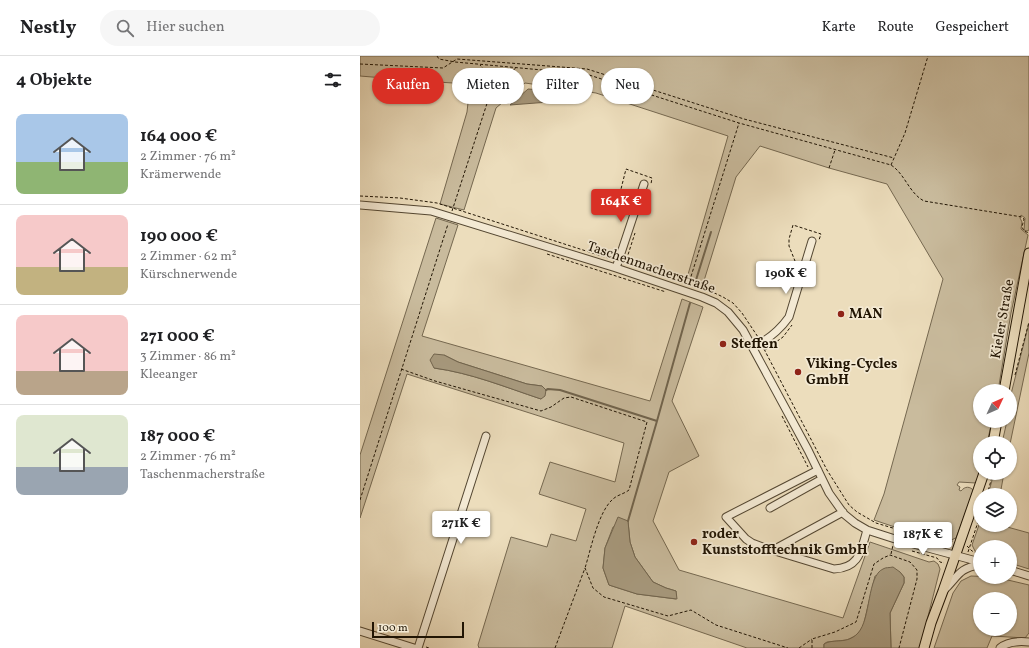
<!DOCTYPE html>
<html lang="de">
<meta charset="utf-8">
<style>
:root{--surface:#fff;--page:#f6f6f6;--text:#202124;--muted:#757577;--line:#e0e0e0;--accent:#d93025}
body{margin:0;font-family:Vollkorn,serif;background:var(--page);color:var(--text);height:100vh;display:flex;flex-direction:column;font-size:15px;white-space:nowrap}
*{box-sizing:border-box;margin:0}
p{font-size:13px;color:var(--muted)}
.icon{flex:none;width:22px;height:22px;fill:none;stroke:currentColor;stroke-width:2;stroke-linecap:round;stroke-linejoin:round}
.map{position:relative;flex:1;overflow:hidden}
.drawer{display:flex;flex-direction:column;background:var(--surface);width:360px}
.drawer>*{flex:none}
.top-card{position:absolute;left:12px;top:12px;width:380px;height:36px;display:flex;gap:8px}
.needle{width:26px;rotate:46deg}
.buttons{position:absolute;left:613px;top:328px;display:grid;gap:8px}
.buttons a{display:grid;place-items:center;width:44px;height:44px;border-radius:50%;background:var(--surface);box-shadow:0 1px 3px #0004;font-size:20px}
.scale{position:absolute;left:12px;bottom:10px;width:92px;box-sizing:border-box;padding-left:4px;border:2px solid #211504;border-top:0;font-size:11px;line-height:14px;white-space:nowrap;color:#211504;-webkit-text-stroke:3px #f3e9d3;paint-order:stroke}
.price{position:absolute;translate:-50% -34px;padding:0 9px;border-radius:4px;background:#fff;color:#222;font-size:13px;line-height:26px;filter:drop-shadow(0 1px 2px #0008)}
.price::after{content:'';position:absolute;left:50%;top:24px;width:12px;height:9px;margin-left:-6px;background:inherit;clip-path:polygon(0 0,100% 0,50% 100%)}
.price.selected{background:var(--accent);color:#fff}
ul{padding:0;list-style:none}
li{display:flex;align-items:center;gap:12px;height:100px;padding:0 16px}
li+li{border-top:1px solid var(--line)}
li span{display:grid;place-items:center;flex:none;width:112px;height:80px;border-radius:8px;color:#555}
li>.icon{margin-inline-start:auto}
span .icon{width:48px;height:48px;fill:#fffc;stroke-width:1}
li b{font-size:17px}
h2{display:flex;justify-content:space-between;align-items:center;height:48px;padding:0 16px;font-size:17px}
.chip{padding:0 14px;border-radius:18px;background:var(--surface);box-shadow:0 1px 3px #0004;font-size:14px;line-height:36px}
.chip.selected{background:var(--accent);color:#fff}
header{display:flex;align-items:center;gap:24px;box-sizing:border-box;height:56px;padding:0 20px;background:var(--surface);border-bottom:1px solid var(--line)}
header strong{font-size:19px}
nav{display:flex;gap:22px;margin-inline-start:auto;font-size:14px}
.search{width:280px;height:36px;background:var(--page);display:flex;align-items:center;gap:10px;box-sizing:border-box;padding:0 14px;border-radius:22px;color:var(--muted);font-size:15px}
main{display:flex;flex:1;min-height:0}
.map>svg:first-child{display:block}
</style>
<header>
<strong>Nestly</strong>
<div class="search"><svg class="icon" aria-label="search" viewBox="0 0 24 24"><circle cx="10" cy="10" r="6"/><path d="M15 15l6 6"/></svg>Hier suchen</div>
<nav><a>Karte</a><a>Route</a><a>Gespeichert</a></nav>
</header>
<main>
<section class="drawer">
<h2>4 Objekte<svg class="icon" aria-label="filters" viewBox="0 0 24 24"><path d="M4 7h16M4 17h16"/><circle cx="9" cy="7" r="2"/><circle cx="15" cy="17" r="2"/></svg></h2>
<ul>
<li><span style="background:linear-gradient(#a9c7e8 60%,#8fb573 0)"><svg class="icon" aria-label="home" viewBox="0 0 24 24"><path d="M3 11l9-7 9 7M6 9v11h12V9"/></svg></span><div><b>164 000 €</b><p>2 Zimmer · 76 m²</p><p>Krämerwende</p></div></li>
<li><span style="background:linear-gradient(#f6c9c9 65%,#c2b280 0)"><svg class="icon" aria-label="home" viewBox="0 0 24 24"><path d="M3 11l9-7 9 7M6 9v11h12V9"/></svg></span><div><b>190 000 €</b><p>2 Zimmer · 62 m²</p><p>Kürschnerwende</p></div></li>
<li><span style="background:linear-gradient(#f6c9c9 70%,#b9a48a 0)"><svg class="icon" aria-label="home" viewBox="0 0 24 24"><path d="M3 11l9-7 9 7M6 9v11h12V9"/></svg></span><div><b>271 000 €</b><p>3 Zimmer · 86 m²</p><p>Kleeanger</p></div></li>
<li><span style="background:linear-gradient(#dfe7d0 65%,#9aa5b1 0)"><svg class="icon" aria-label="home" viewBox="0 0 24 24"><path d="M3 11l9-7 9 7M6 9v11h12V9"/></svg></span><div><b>187 000 €</b><p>2 Zimmer · 76 m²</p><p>Taschenmacherstraße</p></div></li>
</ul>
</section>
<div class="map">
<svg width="669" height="592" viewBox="0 0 669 592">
<rect width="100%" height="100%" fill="#ecddbc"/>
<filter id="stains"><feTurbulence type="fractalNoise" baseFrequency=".005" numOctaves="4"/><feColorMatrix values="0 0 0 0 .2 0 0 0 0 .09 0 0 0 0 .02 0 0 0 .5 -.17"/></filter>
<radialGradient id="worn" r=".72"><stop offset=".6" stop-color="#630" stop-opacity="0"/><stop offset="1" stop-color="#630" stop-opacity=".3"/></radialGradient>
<path fill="#c9bb9d" stroke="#756850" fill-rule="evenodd" d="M0 0H669V174L667 175 664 174 665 162 661 159 660 162 662 166 661 173 668 179 651 257 638 335H620V365H632L627 387H620V415L616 427 599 426 597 429 600 431 599 434 601 435C605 430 610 430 614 435L596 482 586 486H579L514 464 524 438 583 223 527 128 469 112 400 90 376 121 343 228 327 222 368 80 236 37 165 27 136 52 104 154 80 148 107 56 110 28 60 25 0 20Z
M76 162 98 169 62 280 290 345 322 243 343 251 312 345 339 400 309 416 293 465 319 514 483 562 510 486 569 506 574 505 578 508 580 513 560 592H531L530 557 544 527V521L540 516 515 520 503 571 497 579 487 584 467 586 464 588V592H387L265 550 252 592H119L118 589 151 481 187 491 191 478 216 485 226 453 179 438 190 406 255 426 264 387 47 318 0 462V399ZM84 299 98 306 167 328 182 330 181 343C145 331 111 317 74 312ZM268 465 270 486 275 501 293 526 306 532 316 535V543L277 538 249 529 243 512 245 492 253 471Z
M669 267V297L650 388V387H642L647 365H650V342Z
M634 417H644L640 439H628Z
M620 466V469H640L669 477V513L650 507V491H620V497L615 495 612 489Z
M611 520 635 521 669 529V577L665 582 632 580 627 592H574L593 537 601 525ZM620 543H650V573H620Z"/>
<path fill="#a7997d" stroke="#71644d" d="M168 33 210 36 212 45 204 47 189 46 150 49Z
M74 298 84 299 98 306 167 328 182 330 186 334 185 340 181 343C145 331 111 317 74 312L70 304Z
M258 461 268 465 270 486 275 501 293 526 306 532 316 535 317 543 277 538 249 529 243 512 245 492Z
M533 511 540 516 544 521V527L530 557 531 592H464V588C474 582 487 589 498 577 511 563 507 520 523 513 526 511 529 512 533 511Z"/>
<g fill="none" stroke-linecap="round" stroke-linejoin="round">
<path stroke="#71644d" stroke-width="2" d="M336 224 351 176
M186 334 188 333 200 334 297 365
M268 465 297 365 330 247"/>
<defs>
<path id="minor" d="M0 149 71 155 256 212 342 241 356 247 368 256 383 274 448 394 469 437 484 458 495 467 507 474 535 483 620 506
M256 212 284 128
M393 291C408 284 419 275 429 261L452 185
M458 414 366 461 386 483 392 487 405 492 474 513C500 512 501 494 507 474
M410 452 462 423
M413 494 483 456
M650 514 669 520
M583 535C598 522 597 512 620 509
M0 575 54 592
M58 592 126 380
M640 592C648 585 659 585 669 586"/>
<path id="major" d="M644 335 669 197
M633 387 637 365
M564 592 571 567 583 535 624 417"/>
</defs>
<use href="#minor" stroke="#544732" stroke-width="9"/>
<use href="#major" stroke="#211504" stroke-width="11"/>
<path stroke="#211504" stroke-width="1" stroke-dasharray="3 2" stroke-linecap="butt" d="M77 0 79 3 95 6 226 18 379 67 531 109C545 118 549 137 564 145L662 161 664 163 662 171 664 175 669 177
M0 8 83 12 97 3 227 13 384 63 534 102
M133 29 156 12
M531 109 545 77 568 0
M469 112 475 94
M0 140 40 142 77 147 251 203
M269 151 261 133 266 113 292 122 291 128
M92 155 133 29 128 18 120 9
M187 198 306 236
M264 207 346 233 363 241 373 247 382 257 398 281
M265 208 275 177
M437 210 429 190V183L433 169 461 178 459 184
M328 230 379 67
M404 293 467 414 489 449 497 456 516 467 583 487 593 485
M405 294 423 281 432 269
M41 313 75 325 181 355 191 351 204 342 211 341 287 366 269 434C264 438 257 439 253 443 238 456 231 493 225 512
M655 319 669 266
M422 360 448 411
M627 439 633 417
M0 444 88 168
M607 490 612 495 620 498
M552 495 577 502 580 506 584 507
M608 496 620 460
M531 498 533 489
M616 517H620
M66 591 69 592
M195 592 225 512 233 532 244 541 308 560 331 554 356 569 428 592
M439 592 452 583
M452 592V583L475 576 496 566 514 508 523 502 530 499 550 506 557 514V523L539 592"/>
<use href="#minor" stroke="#f3e9d3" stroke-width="7"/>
<use href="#major" stroke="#ecddbc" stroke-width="9"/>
</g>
<g fill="#8f2418" stroke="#f3e9d3" stroke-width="1.5">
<circle cx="481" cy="258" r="4"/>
<circle cx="363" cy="288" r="4"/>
<circle cx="438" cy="316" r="4"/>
<circle cx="334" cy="486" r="4"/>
</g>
<g text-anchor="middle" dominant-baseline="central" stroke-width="3.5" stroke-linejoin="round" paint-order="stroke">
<g font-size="14" fill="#211504" stroke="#f3e9d3">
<text transform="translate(291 212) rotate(19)">Taschenmacherstraße</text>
<text transform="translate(643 263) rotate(-80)">Kieler Straße</text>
</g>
<g font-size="14" font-weight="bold" fill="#211504" stroke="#f3e9d3" text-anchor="start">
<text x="489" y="258">MAN</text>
<text x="371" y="288">Steffen</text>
<text x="446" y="308">Viking-Cycles<tspan x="446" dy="16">GmbH</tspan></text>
<text x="342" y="478">roder<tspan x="342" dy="16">Kunststofftechnik GmbH</tspan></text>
</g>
</g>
<rect width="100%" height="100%" filter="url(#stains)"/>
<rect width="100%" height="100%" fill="url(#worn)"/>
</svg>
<div class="buttons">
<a><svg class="needle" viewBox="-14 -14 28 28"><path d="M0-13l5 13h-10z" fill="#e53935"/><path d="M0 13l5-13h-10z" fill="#757577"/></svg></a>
<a><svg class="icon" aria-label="locate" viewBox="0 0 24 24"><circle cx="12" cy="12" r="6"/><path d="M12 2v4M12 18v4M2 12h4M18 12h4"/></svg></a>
<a><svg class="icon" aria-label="layers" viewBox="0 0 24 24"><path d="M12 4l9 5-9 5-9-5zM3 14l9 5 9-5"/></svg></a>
<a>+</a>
<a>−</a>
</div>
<div class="scale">100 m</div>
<b class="price selected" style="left:261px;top:167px">164K €</b>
<b class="price" style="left:426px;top:239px">190K €</b>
<b class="price" style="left:101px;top:489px">271K €</b>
<b class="price" style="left:563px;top:500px">187K €</b>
<div class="top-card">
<a class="chip selected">Kaufen</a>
<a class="chip">Mieten</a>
<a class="chip">Filter</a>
<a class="chip">Neu</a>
</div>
</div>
</main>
